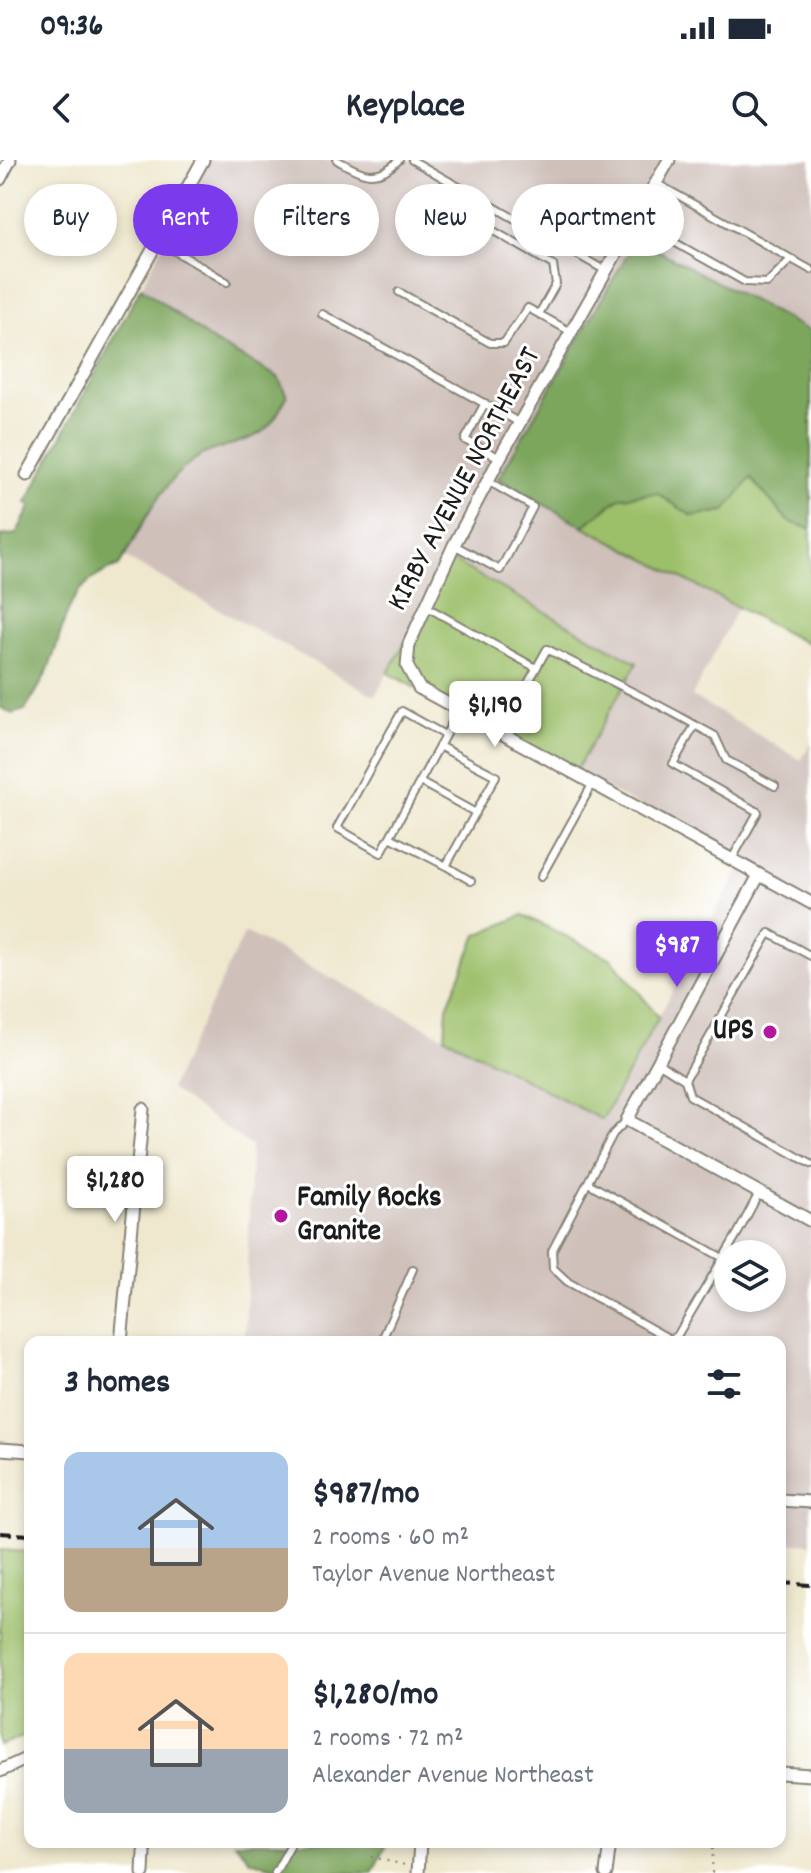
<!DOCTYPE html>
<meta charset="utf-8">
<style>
:root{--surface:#fff;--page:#f6f6f7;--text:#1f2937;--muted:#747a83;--line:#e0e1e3;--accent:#7c3aed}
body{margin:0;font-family:Dekko,sans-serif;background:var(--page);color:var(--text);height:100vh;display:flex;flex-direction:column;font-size:30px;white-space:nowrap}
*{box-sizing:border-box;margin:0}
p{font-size:26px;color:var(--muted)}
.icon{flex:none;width:44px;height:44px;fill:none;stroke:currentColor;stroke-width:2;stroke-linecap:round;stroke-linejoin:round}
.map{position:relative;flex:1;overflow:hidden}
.panel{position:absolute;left:24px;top:1176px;width:762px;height:512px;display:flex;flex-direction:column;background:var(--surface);border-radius:16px;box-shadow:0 4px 12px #0003}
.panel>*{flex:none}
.top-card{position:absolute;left:24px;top:24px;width:764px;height:72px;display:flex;gap:16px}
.fabs{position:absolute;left:714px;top:1080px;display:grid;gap:16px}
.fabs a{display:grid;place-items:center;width:72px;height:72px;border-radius:50%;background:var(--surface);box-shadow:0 4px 12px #0003;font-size:40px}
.price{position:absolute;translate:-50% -68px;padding:0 18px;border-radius:8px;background:#fff;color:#222;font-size:26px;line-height:52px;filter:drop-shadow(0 2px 4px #0008)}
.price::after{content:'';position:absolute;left:50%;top:48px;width:24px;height:18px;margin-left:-12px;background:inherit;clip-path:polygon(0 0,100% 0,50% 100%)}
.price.selected{background:var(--accent);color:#fff}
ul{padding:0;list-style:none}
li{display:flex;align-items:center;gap:24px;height:200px;padding:0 40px}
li+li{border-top:2px solid var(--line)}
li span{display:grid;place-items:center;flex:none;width:224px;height:160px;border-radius:16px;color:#555}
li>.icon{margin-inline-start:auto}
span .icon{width:96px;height:96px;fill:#fffc;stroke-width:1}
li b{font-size:34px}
h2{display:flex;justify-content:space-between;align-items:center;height:96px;padding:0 40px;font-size:34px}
.tag{padding:0 28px;border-radius:36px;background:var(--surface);box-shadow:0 4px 12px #0003;font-size:28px;line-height:72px}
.tag.selected{background:var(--accent);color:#fff}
.status{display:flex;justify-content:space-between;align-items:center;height:56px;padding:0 40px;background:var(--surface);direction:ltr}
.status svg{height:22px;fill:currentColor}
header{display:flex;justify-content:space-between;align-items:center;height:104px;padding:0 40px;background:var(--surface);font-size:36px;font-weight:800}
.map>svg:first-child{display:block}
</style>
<div class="status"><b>09:36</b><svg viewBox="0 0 49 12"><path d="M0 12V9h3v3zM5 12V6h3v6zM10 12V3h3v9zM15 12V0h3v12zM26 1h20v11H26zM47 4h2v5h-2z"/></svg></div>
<header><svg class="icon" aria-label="back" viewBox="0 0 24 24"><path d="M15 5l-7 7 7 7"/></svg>Keyplace<svg class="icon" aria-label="search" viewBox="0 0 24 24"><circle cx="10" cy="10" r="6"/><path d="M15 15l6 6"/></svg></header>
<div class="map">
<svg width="811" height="1713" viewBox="0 0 811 1713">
<rect width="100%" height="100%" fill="#fff"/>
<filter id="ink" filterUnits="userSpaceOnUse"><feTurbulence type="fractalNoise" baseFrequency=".0125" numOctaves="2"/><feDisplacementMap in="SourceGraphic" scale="16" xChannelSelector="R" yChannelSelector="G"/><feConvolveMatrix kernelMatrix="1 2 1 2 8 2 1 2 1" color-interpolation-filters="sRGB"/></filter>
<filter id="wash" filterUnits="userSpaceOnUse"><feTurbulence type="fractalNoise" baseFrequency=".006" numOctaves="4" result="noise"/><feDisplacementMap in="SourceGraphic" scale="32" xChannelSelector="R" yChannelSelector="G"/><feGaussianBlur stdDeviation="1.8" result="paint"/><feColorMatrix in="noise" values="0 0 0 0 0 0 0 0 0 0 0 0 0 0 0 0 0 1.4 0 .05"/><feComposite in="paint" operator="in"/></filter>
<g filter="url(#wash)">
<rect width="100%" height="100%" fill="#efe8cf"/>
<path fill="#cfc0ba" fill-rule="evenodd" d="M208 0H811V172L639 81 499 319 738 447 692 536 801 600 811 584V1384L780 1382V1182H245L251 986 170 929 245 772 602 960 746 697 574 614 451 400 375 536 124 397 150 350 165 329 192 301 214 289 260 274 278 217 214 182 141 127ZM728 1094H772V1138H728Z"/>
<path fill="#9cbf69" stroke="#5c6e42" stroke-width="2" d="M751 318 788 361 811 369V476L807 484 583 366 621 337 657 333 692 356Z
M451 400 637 503 574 614 388 513Z
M523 755 612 799 659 857 602 960 445 877 447 847 477 775Z
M0 1390 30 1392V1574L0 1586Z"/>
<path fill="#7da65d" stroke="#4c613c" stroke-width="2" d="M640 81 811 172V369L788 361 751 318 725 351 692 356 657 333 621 337 583 366 498 319 627 95Z
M141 127 214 182 278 217 287 236C280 250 271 268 257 275 237 286 213 286 194 300 158 325 141 370 119 406 63 425 68 461 49 507 43 522 33 537 25 550L12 554 0 547V376L16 374 31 346 26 343Z
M234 1682H414V1685L387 1683 372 1713H294L250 1700Z"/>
</g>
<g filter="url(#ink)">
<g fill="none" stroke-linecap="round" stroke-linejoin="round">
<defs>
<path id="lane" d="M337 0C362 14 376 23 399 0
M412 0 606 111
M656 23 811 110
M403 47 420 36 436 38 553 105 556 124 539 154
M635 60 745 122 767 123 791 99
M158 81 227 122
M399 132 490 183H504L528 148 571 172
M322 154 520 263
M485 243 465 280 500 298
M454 385 500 410 533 347 488 321
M425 446 536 508
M522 534 547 489C596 515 647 537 695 565
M445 575 402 551 337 668 381 693 459 550
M420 622 476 653
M390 677 446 706 496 616 439 586
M732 699 758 652 673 604 695 565 715 576 726 600 775 626
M446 706 471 721
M541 717 593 623
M658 903 685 920 690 936 811 1004
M685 920 769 773 811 796
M627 960 613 974 552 1091 553 1108 568 1122 670 1179 677 1176 739 1071 759 1033
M588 1023 723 1098
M381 1182 413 1109
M275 1713 292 1682"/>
<path id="street" d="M669 0 503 292 454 385 409 484 407 506 419 528 811 743
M0 19 10 0
M27 315 203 0
M759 715 627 960 811 1061
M121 1182 143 949
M0 1289 30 1291
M780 1340 811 1342
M0 1611 30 1597
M780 1613 811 1615
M143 1713 144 1692
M418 1713 420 1682
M606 1713 610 1682"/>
</defs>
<use href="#lane" stroke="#868276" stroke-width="10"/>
<use href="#street" stroke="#868276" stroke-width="15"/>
<path stroke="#868276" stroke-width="2" stroke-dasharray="2 6" stroke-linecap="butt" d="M371 1697 405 1705
M712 1713 713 1682"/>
<use href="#lane" stroke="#fff" stroke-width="6"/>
<use href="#street" stroke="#fff" stroke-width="11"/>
<path stroke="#1c1c1c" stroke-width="4" stroke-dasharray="12 6" stroke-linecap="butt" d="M0 1373 30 1375
M780 1423 811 1425"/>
</g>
</g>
<g fill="#b5179e" stroke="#fff" stroke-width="3">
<circle cx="770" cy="872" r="8"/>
<circle cx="281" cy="1056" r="8"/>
</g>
<g text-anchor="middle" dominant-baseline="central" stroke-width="6" stroke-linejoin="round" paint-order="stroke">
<g font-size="30" fill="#1c1c1c" stroke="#fff">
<text transform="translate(466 320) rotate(-62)">KIRBY AVENUE NORTHEAST</text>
</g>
<g font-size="30" font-weight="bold" fill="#1c1c1c" stroke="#fff" text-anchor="end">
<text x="754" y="872">UPS</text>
<text x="297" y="1039" text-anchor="start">Family Rocks<tspan x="297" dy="34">Granite</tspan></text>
</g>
</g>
</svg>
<div class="fabs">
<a><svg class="icon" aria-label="layers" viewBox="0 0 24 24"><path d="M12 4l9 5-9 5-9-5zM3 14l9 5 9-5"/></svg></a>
</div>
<b class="price" style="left:495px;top:589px">$1,190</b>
<b class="price selected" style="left:677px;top:829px">$987</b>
<b class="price" style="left:115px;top:1064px">$1,280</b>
<div class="top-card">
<a class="tag">Buy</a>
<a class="tag selected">Rent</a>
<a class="tag">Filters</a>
<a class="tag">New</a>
<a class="tag">Apartment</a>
</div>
<section class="panel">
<h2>3 homes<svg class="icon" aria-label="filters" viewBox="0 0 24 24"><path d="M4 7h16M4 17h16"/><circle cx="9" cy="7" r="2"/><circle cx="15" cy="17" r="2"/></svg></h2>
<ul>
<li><span style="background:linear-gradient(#a9c7e8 60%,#b9a48a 0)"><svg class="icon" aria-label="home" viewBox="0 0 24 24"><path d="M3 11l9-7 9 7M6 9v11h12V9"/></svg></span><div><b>$987/mo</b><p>2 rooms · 60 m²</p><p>Taylor Avenue Northeast</p></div></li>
<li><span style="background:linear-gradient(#ffd9b3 60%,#9aa5b1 0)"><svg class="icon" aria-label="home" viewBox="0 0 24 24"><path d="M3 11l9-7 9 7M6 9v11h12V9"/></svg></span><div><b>$1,280/mo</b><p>2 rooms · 72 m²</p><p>Alexander Avenue Northeast</p></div></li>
</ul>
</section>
</div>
